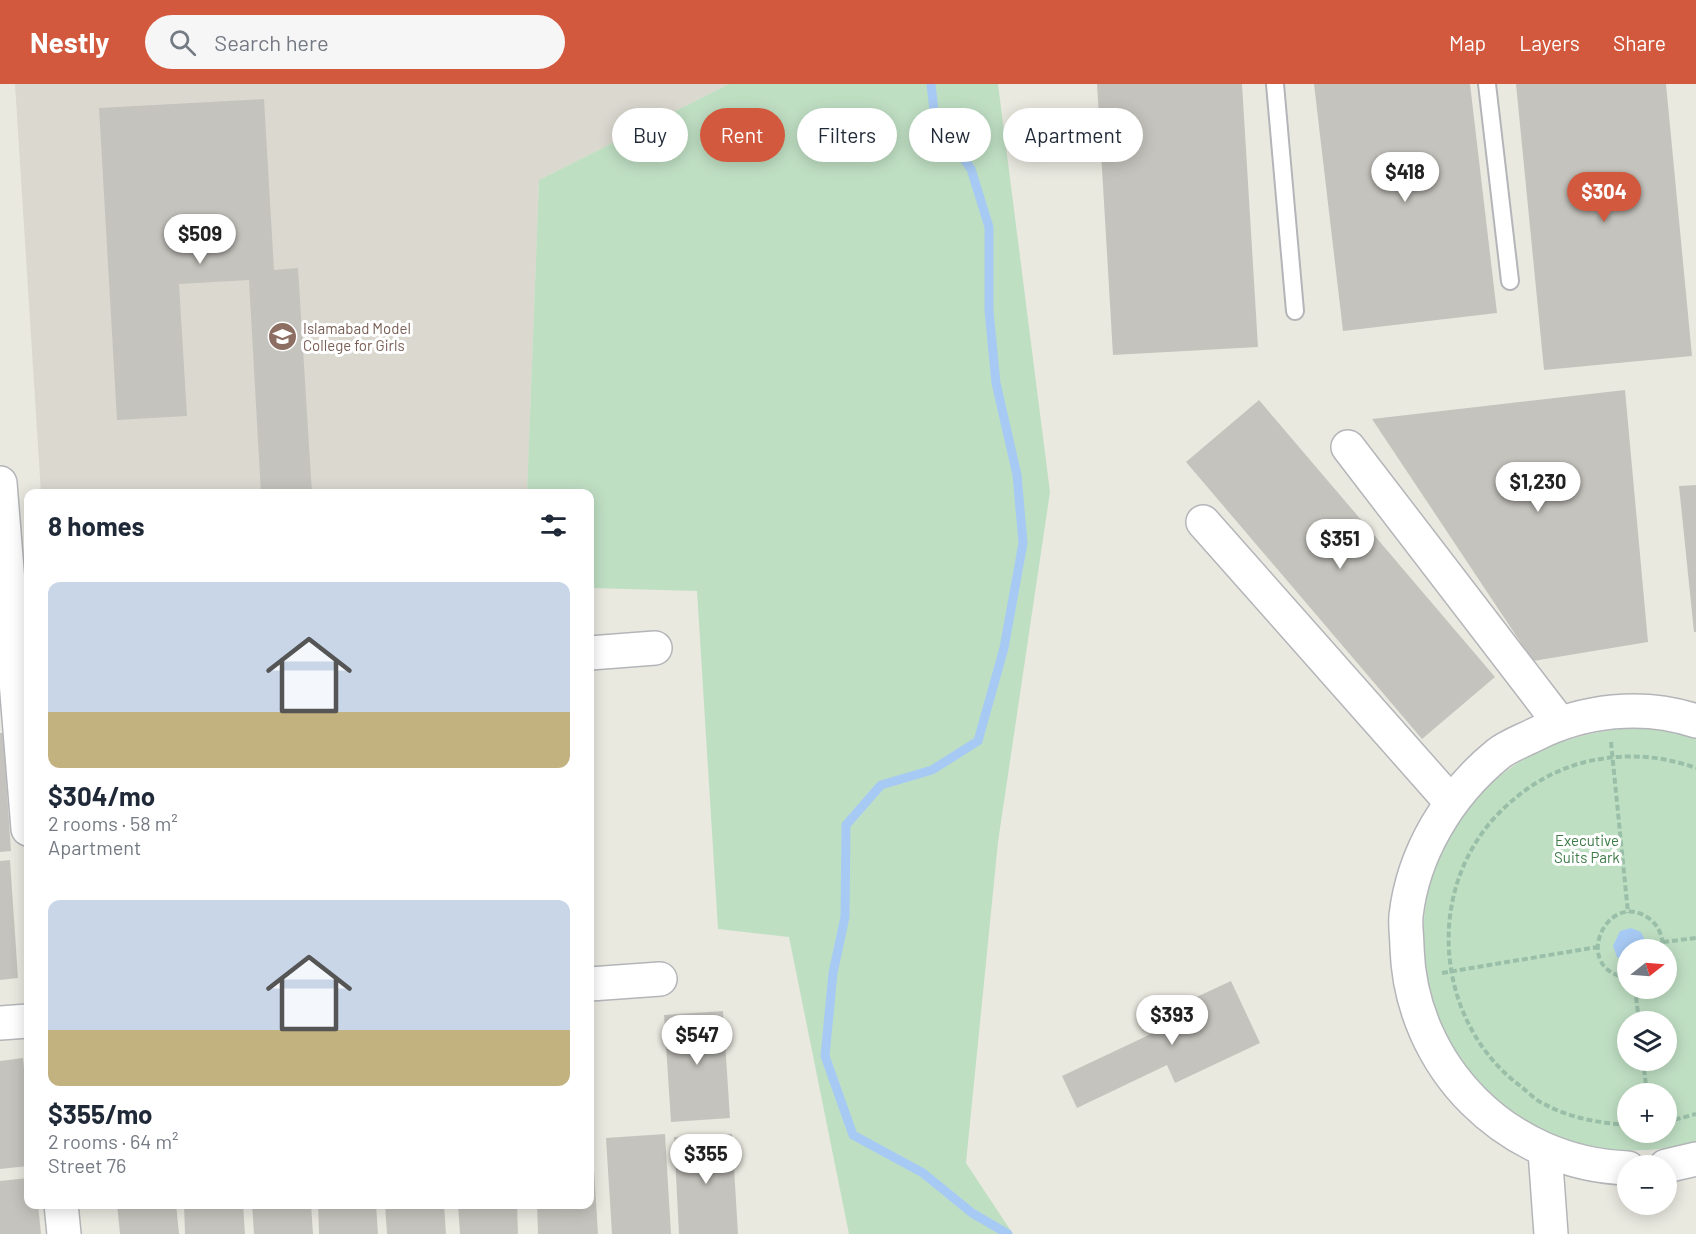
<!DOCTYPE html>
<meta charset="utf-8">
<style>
:root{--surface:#fff;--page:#f6f6f7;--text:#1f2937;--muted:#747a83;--accent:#d3593e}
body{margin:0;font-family:Barlow,sans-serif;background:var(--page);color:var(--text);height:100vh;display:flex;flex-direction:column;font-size:22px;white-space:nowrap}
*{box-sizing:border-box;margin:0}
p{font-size:20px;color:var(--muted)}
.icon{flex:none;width:33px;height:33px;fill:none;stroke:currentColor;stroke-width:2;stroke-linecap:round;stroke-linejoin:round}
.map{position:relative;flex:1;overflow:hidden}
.side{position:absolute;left:24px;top:405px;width:570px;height:720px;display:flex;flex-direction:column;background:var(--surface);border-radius:12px;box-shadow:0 3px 15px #0003}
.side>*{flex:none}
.guide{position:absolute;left:612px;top:24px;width:570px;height:54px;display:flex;gap:12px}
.needle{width:39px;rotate:73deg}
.controls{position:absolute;left:1617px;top:855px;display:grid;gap:12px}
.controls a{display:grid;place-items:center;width:60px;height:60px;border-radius:50%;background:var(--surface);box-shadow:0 3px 15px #0003;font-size:30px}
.price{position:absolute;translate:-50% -51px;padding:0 14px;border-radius:21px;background:#fff;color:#222;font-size:20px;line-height:39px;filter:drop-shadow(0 2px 3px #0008)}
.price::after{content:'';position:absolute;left:50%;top:36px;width:18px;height:14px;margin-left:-9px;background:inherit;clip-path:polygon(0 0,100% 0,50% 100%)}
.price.current{background:var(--accent);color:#fff}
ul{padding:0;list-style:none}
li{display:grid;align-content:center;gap:12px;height:318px;padding:0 24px}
li span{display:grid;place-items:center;height:186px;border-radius:12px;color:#555}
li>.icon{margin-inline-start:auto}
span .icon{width:108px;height:108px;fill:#fffc;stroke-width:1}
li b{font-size:26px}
h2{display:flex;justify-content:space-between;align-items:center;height:72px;padding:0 24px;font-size:26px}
.pill{padding:0 21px;border-radius:27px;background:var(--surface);box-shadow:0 3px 15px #0003;font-size:21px;line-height:54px}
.pill.current{background:var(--accent);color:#fff}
header{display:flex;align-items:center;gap:36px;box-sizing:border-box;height:84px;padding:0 30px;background:var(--accent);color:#fff}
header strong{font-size:28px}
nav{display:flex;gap:33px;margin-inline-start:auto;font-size:21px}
.search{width:420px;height:54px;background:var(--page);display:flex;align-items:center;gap:15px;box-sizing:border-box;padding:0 21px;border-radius:33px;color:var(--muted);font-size:22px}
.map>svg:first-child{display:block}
</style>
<header>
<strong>Nestly</strong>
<div class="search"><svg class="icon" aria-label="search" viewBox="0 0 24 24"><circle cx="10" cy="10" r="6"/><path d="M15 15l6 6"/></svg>Search here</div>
<nav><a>Map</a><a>Layers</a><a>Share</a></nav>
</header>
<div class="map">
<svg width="1696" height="1150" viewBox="0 0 1696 1150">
<rect width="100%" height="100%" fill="#eae9e0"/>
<path fill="#dad8cf" d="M15 0H729L539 96 527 410 41 409Z"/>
<path fill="#bfdfc3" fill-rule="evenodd" d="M729 0H998L1050 408 998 758 966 1079 1013 1150H849L789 853 718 845 697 507 590 504V410L527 409 539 96Z
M1631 644 1659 646 1696 654V1057C1649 1071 1599 1070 1554 1051 1408 989 1376 792 1501 691 1539 661 1583 648 1631 644ZM1628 866H1666V904H1628ZM1628 938H1666V976H1628ZM1628 1010H1666V1048H1628Z"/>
<path fill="#a7caf4" d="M1631 844 1641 848 1648 863 1628 866 1627 878 1617 873 1613 862 1620 847Z"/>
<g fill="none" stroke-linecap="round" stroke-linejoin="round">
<path stroke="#a7caf4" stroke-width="9" d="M931 0 935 35 971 85 989 143V227L996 299 1017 391 1023 459 1004 564 978 657 932 686 881 701 846 741 845 833 833 889 825 972 853 1051 923 1089 972 1129 1008 1150"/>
</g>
<path fill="#c5c3bd" d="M1097 0H1242L1258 263 1113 271Z
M1314 0H1470L1497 229 1343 247Z
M1516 0H1666L1692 272 1544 286Z
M264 15 274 186 298 184 312 410H261L249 196 179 200 187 332 117 336 99 24Z
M1625 306 1648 558 1533 577 1372 335Z
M1259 316 1495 593 1422 655 1186 378Z
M1696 401V548H1694L1679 402Z
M0 649H3L11 767 0 768Z
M10 776 18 894 0 896V777Z
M1231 897 1260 959 1175 999 1167 981 1077 1024 1062 992 1153 949 1147 936Z
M723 927 730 1034 671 1038 664 931Z
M23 974 28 1029V1082L0 1085V977Z
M665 1050 671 1150H612L606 1054Z
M732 1050 738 1150H679L674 1053Z
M590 1053H592L598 1150H538L537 1120H590Z
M28 1094V1120H38L41 1150H0V1097Z
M117 1120H176L179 1150H120Z
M184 1120H243L245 1150H185Z
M252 1120H311L313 1150H254Z
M318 1120H376L378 1150H319Z
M385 1120H444L446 1150H387Z
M458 1120H517L518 1150H460Z"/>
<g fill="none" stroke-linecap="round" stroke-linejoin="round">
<defs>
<path id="lane" d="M1275 0 1295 227
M1487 0 1510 197"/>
<path id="street" d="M1348 363 1559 638
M0 399 28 745
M1203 438 1450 717
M590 569 655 564
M590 900 660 895
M0 939 28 937
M1545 1067 1551 1150
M1666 1082 1696 1075
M1628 1084C1507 1080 1411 983 1407 864 1407 853 1405 842 1406 832 1413 769 1449 710 1498 670 1508 662 1522 657 1534 651 1583 626 1643 619 1696 637
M61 1120 64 1150"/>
</defs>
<use href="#lane" stroke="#b3b5b9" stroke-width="20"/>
<use href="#street" stroke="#b3b5b9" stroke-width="36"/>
<path stroke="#9abfa8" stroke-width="4" stroke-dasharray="6 3" stroke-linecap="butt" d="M1611 658 1628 829
M1663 858 1696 854
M1442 889 1597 863
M1628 894C1568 885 1609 801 1651 836 1660 844 1663 854 1663 866
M1635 904 1639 938
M1643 976 1647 1010
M1666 1038 1696 1030
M1628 1041C1599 1039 1570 1034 1544 1020 1535 1016 1527 1007 1519 1001 1434 936 1424 804 1500 728 1524 704 1551 687 1585 678 1623 669 1660 671 1696 684"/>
<use href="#lane" stroke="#fff" stroke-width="16"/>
<use href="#street" stroke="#fff" stroke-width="33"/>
</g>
<defs>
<symbol id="school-disc" viewBox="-11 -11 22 22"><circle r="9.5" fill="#8d6e63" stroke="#fff"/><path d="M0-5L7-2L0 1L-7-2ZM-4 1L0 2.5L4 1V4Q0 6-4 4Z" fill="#fff"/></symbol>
</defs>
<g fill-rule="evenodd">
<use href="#school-disc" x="266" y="236" width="33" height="33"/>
</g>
<g text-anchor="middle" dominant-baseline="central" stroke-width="6" stroke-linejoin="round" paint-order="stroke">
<g font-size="15" fill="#785e54" stroke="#fff" text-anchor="start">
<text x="303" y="244">Islamabad Model<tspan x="303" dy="17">College for Girls</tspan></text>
</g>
<g font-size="15" fill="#3d7b46" stroke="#fff">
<text x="1587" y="756">Executive<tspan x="1587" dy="17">Suits Park</tspan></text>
</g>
</g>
</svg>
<div class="controls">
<a><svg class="needle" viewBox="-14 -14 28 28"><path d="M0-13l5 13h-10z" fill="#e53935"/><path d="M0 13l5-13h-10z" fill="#747a83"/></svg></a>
<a><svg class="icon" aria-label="layers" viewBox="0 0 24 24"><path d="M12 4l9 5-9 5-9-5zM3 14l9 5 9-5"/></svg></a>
<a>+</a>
<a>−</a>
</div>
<b class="price" style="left:1405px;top:119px">$418</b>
<b class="price current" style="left:1604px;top:139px">$304</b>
<b class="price" style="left:200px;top:181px">$509</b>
<b class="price" style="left:1538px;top:429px">$1,230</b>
<b class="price" style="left:1340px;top:486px">$351</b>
<b class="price" style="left:1172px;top:962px">$393</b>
<b class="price" style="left:697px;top:982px">$547</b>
<b class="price" style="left:706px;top:1101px">$355</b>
<div class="guide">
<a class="pill">Buy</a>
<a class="pill current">Rent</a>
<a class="pill">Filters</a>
<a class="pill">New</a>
<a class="pill">Apartment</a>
</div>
<section class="side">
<h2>8 homes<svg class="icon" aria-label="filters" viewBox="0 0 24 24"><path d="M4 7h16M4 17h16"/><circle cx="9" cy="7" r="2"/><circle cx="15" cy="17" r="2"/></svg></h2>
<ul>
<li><span style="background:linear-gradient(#c9d6e8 70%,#c2b280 0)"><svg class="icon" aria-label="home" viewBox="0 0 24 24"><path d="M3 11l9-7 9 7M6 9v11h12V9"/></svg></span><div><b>$304/mo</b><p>2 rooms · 58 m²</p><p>Apartment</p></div></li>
<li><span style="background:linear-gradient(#c9d6e8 70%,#c2b280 0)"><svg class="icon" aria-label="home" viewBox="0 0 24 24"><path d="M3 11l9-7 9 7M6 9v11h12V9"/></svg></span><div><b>$355/mo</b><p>2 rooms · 64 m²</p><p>Street 76</p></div></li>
</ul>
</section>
</div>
